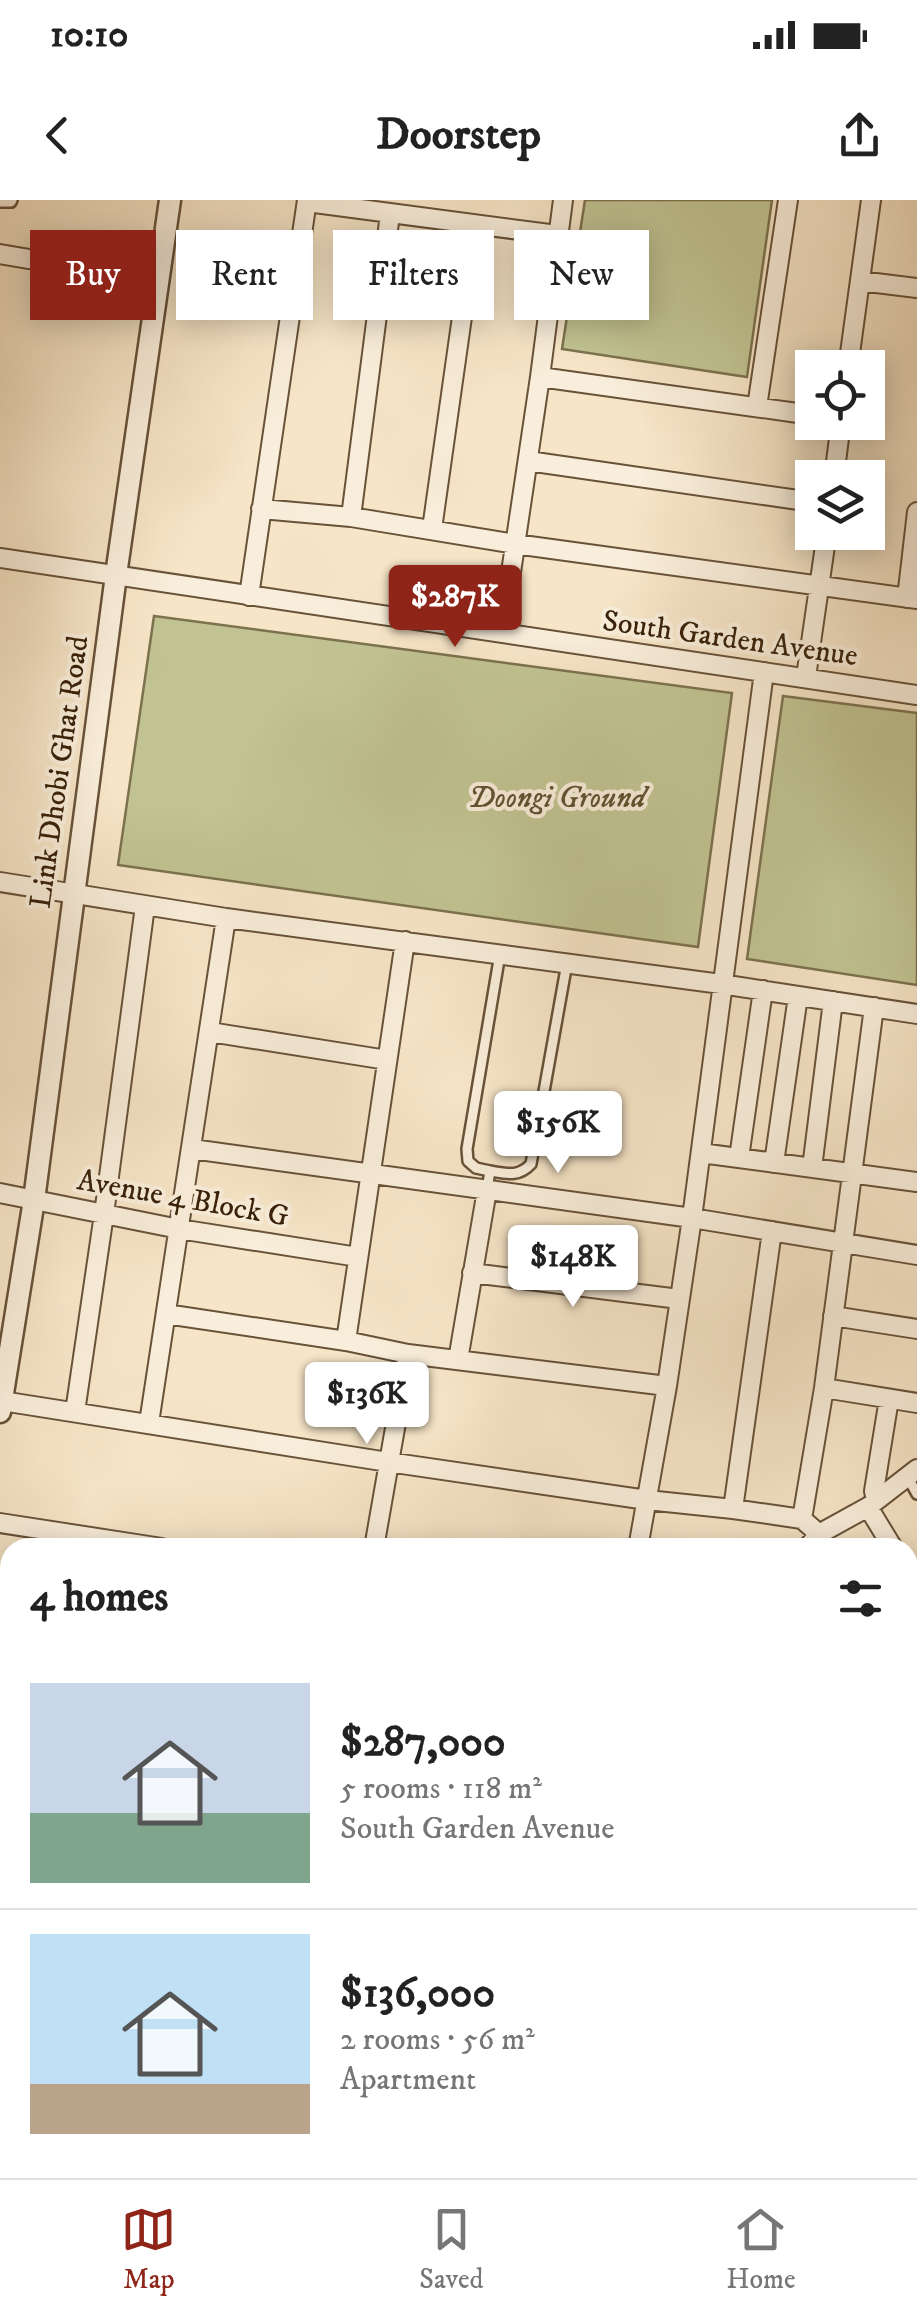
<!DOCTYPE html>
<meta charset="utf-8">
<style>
:root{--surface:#fff;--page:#f6f6f6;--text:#222;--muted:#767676;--line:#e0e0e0;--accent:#8f2418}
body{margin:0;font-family:"IM FELL DW Pica",serif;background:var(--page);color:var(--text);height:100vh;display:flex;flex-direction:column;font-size:38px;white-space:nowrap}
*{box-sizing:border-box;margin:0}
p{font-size:32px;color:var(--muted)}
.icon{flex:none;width:55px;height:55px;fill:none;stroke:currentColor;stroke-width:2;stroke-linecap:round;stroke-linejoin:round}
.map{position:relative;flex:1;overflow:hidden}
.panel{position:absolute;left:0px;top:1338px;width:918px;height:642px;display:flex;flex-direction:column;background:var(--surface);border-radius:30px 30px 0 0;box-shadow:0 5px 25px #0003}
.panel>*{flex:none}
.hud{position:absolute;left:30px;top:30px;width:858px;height:90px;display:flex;gap:20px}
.tools{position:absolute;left:795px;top:150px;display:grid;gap:20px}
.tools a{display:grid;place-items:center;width:90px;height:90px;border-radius:0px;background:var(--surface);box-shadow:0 5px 25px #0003;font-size:50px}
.price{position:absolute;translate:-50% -85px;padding:0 22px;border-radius:10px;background:#fff;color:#222;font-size:32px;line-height:65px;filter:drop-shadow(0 2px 5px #0008)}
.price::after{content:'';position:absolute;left:50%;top:60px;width:30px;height:22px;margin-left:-15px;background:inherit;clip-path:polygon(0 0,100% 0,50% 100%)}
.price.active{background:var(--accent);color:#fff}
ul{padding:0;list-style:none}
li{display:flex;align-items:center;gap:30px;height:250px;padding:0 30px}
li+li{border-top:2px solid var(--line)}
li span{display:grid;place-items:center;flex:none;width:280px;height:200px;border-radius:0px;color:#555}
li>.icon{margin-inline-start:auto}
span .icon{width:120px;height:120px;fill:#fffc;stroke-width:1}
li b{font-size:42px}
h2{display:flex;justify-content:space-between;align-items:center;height:120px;padding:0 30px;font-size:42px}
.tag{padding:0 35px;border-radius:0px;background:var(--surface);box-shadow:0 5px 25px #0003;font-size:35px;line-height:90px}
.tag.active{background:var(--accent);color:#fff}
.status{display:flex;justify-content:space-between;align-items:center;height:70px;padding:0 50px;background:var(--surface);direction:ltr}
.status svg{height:28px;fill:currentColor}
header{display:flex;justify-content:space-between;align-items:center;height:130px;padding:0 30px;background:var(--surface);font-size:45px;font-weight:700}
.tab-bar{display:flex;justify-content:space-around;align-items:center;height:140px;border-top:2px solid var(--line);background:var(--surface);font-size:28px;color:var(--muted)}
.tab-bar a{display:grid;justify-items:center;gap:5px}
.tab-bar .active{color:var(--accent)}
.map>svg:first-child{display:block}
</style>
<div class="status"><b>10:10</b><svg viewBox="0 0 49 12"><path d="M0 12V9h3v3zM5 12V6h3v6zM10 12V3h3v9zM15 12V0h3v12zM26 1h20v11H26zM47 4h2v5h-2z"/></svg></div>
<header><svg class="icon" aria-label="back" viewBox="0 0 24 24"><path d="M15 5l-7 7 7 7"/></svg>Doorstep<svg class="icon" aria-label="share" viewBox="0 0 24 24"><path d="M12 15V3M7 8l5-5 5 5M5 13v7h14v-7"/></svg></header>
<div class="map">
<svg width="917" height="1978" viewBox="0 0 917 1978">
<rect width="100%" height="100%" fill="#f6e5c7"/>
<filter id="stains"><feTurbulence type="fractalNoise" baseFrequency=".002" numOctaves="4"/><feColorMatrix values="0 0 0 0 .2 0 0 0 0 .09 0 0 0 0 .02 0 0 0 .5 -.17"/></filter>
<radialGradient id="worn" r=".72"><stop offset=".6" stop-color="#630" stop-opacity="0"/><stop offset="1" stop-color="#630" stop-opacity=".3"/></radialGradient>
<path fill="#c1c392" stroke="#7c724e" stroke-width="2.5" d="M585 0H772L747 177 562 149Z
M154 416 732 493 698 747 118 665Z
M783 496 917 513V785L747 759Z"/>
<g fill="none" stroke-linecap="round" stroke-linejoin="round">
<defs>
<path id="service" d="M0 2H11L12 0
M490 971C508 974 519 977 531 964L567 763
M487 989 490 971 476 968 468 961 467 949 500 754
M907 1276 917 1294
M908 1566 917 1581
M908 1600 917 1591
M421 1970 428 1978
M473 1978 483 1970"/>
<path id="minor" d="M307 2 557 35
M0 54 158 81
M860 81 917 88
M848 168 871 0
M540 177 812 215
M757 207 788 0
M528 261 812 302
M834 278 841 222
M261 309 351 317 515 344 917 399
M351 317 390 14
M432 329 475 25
M0 358 917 495
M249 396 307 0
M907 398 917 312
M502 433 540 177 563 0
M806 477 827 332
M0 682 226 718 721 784 917 814
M210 832 387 860
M192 949 692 1018 917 1055
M701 953 917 982
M739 958 763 790
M774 963 798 796
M812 968 833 801
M0 993 179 1029 358 1057
M472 1073 679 1099
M166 1114 346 1141 408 1154 667 1186
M833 1116 917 1129
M346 1141 405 741
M458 1160 487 990
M824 1188 917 1203
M2 1201 388 1262 647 1300 733 1309 802 1319 819 1334
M75 1212 104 1014 145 706
M149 1223 226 718
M876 1300 874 1291 889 1199
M868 1307 893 1348
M733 1309 772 1031
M802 1319 824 1188 874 807
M0 1323 162 1348
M374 1348 408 1154
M638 1348 667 1186 692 1018 764 472
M807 1348 819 1334 868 1307 917 1269
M908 1372 917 1388
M908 1669 917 1667
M0 1752 10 1754
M908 1882 917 1894
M908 1944 917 1938
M539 1970 545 1978
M693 1970 697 1978
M765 1970 769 1978
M21 1978 22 1970
M114 1978 115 1970
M196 1978 197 1970
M618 1978 628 1970
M846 1978 860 1970"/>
<path id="tertiary" d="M0 1212 34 1000 116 375 170 0"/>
</defs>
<use href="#service" stroke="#685238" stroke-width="14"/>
<use href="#minor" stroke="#685238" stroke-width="22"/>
<use href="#tertiary" stroke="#685238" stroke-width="25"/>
<use href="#service" stroke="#f9eedb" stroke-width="9"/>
<use href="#minor" stroke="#f9eedb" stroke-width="18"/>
<use href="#tertiary" stroke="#f9eedb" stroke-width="20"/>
</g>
<g text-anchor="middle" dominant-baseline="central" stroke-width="8" stroke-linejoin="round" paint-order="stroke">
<g font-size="30" fill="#382109" stroke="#f9eedb">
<text transform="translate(730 439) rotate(8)">South Garden Avenue</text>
<text transform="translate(60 572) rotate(-82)">Link Dhobi Ghat Road</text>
<text transform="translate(183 999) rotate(10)">Avenue 4 Block G</text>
</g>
<g font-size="30" font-style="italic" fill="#615232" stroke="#f9eedb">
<text x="557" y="598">Doongi Ground</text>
</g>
</g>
<rect width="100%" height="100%" filter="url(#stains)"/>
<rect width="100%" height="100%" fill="url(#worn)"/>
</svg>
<div class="tools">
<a><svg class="icon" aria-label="locate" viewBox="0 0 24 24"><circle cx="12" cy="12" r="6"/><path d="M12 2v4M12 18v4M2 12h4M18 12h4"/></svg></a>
<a><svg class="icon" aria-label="layers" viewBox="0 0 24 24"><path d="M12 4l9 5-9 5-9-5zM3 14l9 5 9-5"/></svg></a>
</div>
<b class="price active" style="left:455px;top:450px">$287K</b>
<b class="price" style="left:558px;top:976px">$156K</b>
<b class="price" style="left:573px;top:1110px">$148K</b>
<b class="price" style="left:367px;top:1247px">$136K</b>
<div class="hud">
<a class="tag active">Buy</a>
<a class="tag">Rent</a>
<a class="tag">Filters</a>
<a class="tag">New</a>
</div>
<section class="panel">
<h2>4 homes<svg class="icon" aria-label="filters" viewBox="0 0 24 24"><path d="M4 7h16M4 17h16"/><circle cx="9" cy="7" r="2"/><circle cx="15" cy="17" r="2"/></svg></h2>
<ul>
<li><span style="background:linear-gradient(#c9d6e8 65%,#7fa58c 0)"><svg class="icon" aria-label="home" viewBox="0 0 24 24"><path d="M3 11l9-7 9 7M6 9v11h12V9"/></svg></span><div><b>$287,000</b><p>5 rooms · 118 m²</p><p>South Garden Avenue</p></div></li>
<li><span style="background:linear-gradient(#bfe0f5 75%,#b9a48a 0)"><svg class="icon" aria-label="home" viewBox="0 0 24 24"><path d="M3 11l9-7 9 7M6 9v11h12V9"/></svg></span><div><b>$136,000</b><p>2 rooms · 56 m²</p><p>Apartment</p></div></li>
</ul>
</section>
</div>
<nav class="tab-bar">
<a class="active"><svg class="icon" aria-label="map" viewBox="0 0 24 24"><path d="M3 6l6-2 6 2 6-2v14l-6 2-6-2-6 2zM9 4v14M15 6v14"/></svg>Map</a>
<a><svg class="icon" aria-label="saved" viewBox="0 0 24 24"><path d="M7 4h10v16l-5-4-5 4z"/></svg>Saved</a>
<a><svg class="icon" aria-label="home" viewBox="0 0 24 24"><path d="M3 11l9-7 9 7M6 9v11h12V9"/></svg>Home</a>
</nav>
